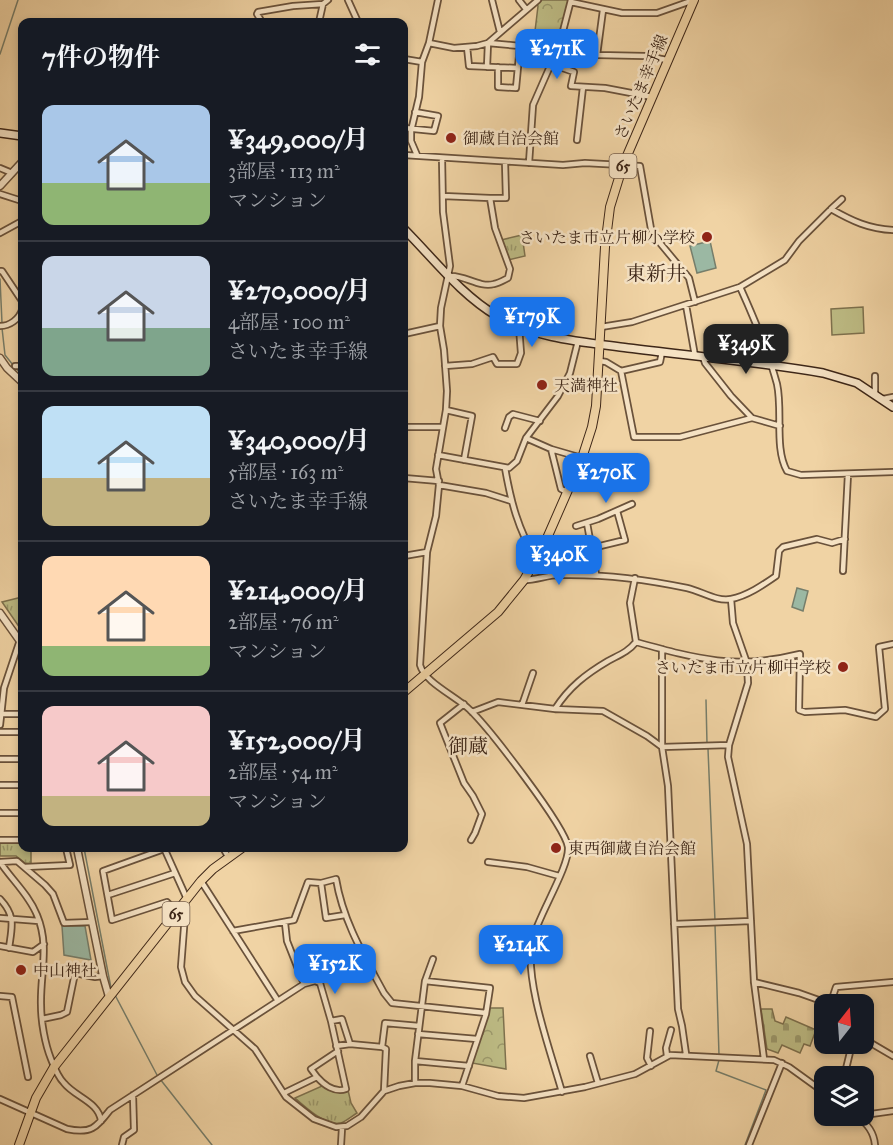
<!DOCTYPE html>
<html lang="ja">
<meta charset="utf-8">
<style>
:root{--surface:#171b24;--page:#20242c;--text:#f1f3f6;--muted:#9ea1a6;--line:#363941;--accent:#1a73e8}
body{margin:0;font-family:"IM FELL Great Primer","Noto Serif JP",serif;background:var(--page);color:var(--text);height:100vh;display:flex;flex-direction:column;font-size:22px;white-space:nowrap}
*{box-sizing:border-box;margin:0}
p{font-size:20px;color:var(--muted)}
.icon{flex:none;width:33px;height:33px;fill:none;stroke:currentColor;stroke-width:2;stroke-linecap:round;stroke-linejoin:round}
.map{position:relative;flex:1;overflow:hidden}
.panel{position:absolute;left:18px;top:18px;width:390px;height:834px;display:flex;flex-direction:column;background:var(--surface);border-radius:12px;box-shadow:0 3px 9px #0003}
.panel>*{flex:none}
.needle{width:39px;rotate:17deg}
.fabs{position:absolute;left:814px;top:994px;display:grid;gap:12px}
.fabs a{display:grid;place-items:center;width:60px;height:60px;border-radius:12px;background:var(--surface);box-shadow:0 3px 9px #0003;font-size:30px}
.price{position:absolute;translate:-50% -51px;padding:0 14px;border-radius:12px;background:var(--accent);color:#fff;font-size:20px;line-height:39px;filter:drop-shadow(0 2px 3px #0008)}
.price::after{content:'';position:absolute;left:50%;top:36px;width:18px;height:14px;margin-left:-9px;background:inherit;clip-path:polygon(0 0,100% 0,50% 100%)}
.price.on{background:#222;color:#fff}
ul{padding:0;list-style:none}
li{display:flex;align-items:center;gap:18px;height:150px;padding:0 24px}
li+li{border-top:2px solid var(--line)}
li span{display:grid;place-items:center;flex:none;width:168px;height:120px;border-radius:12px;color:#555}
li>.icon{margin-inline-start:auto}
span .icon{width:72px;height:72px;fill:#fffc;stroke-width:1}
li b{font-size:26px}
h2{display:flex;justify-content:space-between;align-items:center;height:72px;padding:0 24px;font-size:26px}
.map>svg:first-child{display:block}
</style>
<div class="map">
<svg width="893" height="1145" viewBox="0 0 893 1145">
<defs>
<pattern id="forest-crowns" width="20" height="18" patternUnits="userSpaceOnUse" patternTransform="scale(1.5)"><rect width="20" height="18" fill="#bdbb84"/><path d="M2 6a3 3 0 1 1 6 0M12 15a3 3 0 1 1 6 0" fill="none" stroke="#9b986b"/></pattern>
<pattern id="cemetery-stones" width="16" height="16" patternUnits="userSpaceOnUse" patternTransform="scale(1.5)"><rect width="16" height="16" fill="#bdbb84"/><path d="M2 7V4a2 2 0 0 1 4 0v3zM10 15v-3a2 2 0 0 1 4 0v3z" fill="#9b986b"/></pattern>
<pattern id="park-tufts" width="24" height="20" patternUnits="userSpaceOnUse" patternTransform="scale(1.5)"><rect width="24" height="20" fill="#bdbb84"/><path d="M3 7l-1-3M5 7V3M7 7l1-3M15 17l-1-3M17 17v-4M19 17l1-3" fill="none" stroke="#9b986b"/></pattern>
</defs>
<rect width="100%" height="100%" fill="#f0d3a4"/>
<filter id="stains"><feTurbulence type="fractalNoise" baseFrequency=".00333" numOctaves="4"/><feColorMatrix values="0 0 0 0 .2 0 0 0 0 .09 0 0 0 0 .02 0 0 0 .5 -.17"/></filter>
<radialGradient id="worn" r=".72"><stop offset=".6" stop-color="#630" stop-opacity="0"/><stop offset="1" stop-color="#630" stop-opacity=".3"/></radialGradient>
<path fill="#bdbb84" stroke="#7e714e" stroke-width="1.5" d="M863 307 864 333 832 335 831 309Z"/>
<path fill="url(#forest-crowns)" stroke="#7e714e" stroke-width="1.5" d="M534 0H569L564 21 551 55 531 46 530 32 535 31 538 6Z
M490 1008H503L506 1069 472 1063Z"/>
<path fill="url(#cemetery-stones)" stroke="#7e714e" stroke-width="1.5" d="M761 1009H772L775 1021 783 1024 786 1017 816 1030 810 1046 804 1044 800 1053 782 1045 778 1053 767 1049Z"/>
<path fill="url(#park-tufts)" stroke="#7e714e" stroke-width="1.5" d="M522 235 525 256 508 260 501 240Z
M22 597V631L2 602Z
M0 841H22V848H31V864L25 863 16 856H0Z
M322 1086 341 1092 348 1090 351 1103 357 1113C352 1116 346 1121 341 1123 327 1127 305 1107 295 1098Z"/>
<path fill="#9bb8a3" stroke="#767e6b" stroke-width="1.5" d="M710 241 716 268 697 273 690 246Z
M797 588 808 591 803 611 792 607Z
M62 926H85L91 960 64 955Z"/>
<g fill="none" stroke-linecap="round" stroke-linejoin="round">
<path stroke="#767e6b" stroke-width="1.5" d="M0 54 18 0
M0 279 2 323
M2 328 5 355 13 365
M16 369 22 374
M706 700 707 744
M708 749 715 921
M84 848 111 988
M715 925 719 1055
M115 995 157 1075
M719 1060 716 1071 766 1090 745 1145
M160 1079 212 1145"/>
<defs>
<path id="minor" d="M348 0 358 22
M492 0 500 32
M519 0 526 9
M571 2 622 13H657L694 0
M603 10 597 55 645 56 667 60
M262 22 257 14 258 12 293 6 323 4
M319 22 323 4 328 0
M429 43 454 48 477 46 488 43 538 0
M467 47 469 66 517 68
M404 59 422 62
M551 64 574 72 571 86 605 88 652 97
M487 67 488 43 520 46 516 88 498 87V67
M404 128 434 131 438 116 415 112
M577 140 583 87
M404 155 563 165 585 163 640 166 651 229 655 237 689 278 695 302
M417 155 411 141V131L419 97 422 62 429 43 438 0
M442 158 443 212 450 266 441 308 440 326 444 350 447 391 446 410 436 469 439 485 436 516 427 552 420 665C425 683 456 696 470 710 488 727 565 826 568 847 570 866 537 918 532 941 524 980 551 1053 562 1092
M529 163 533 105 551 64 563 31 571 0
M0 168 12 173
M0 194 22 201
M443 196 490 198
M831 209 842 199
M0 233 22 221
M0 271H2L22 301
M450 276C465 275 479 288 494 284 499 283 504 280 508 278L510 269 495 228 490 198H506L505 162
M740 287C754 318 768 350 777 384 783 411 774 448 787 471L801 475 893 472
M686 305 695 356
M0 326C10 326 19 319 22 310
M601 327 632 322 740 287 785 260 799 241 831 209C852 221 869 229 893 230
M404 334 440 326
M703 357 705 363 731 396 752 418 780 426
M600 361 606 362 621 371 634 437H680L752 418
M15 366H22
M445 366 472 364 493 357 497 364H517L521 353 519 327
M621 371 660 362 662 352
M875 376V393
M883 399 893 397
M446 410 472 416 464 460
M404 427H443
M505 428 509 417 513 414 540 421
M526 438 551 449 582 458
M551 449 561 489 567 492
M438 455 509 468 517 461 526 438 558 396 570 373 578 341
M505 468C511 502 518 529 536 559
M404 478 439 481
M439 485 486 493 511 501
M587 523 596 574
M576 526 598 519 632 504
M592 548 625 540 617 511
M404 556 427 552
M843 571 848 474
M635 578 630 603 636 642
M524 580C537 580 547 575 560 575 604 574 645 579 687 588 701 591 717 602 731 599 747 596 763 585 776 576L779 551 783 547 817 539 832 543 845 539
M731 599 733 623 747 663 748 683 729 745 728 757 747 844 754 982 764 1059
M636 642C697 659 737 670 800 654L799 710 805 712 845 710 876 717 885 709 879 647 893 644
M662 649V747L668 786 678 1009 682 1026 686 1054
M464 704 440 723 464 783 473 796 482 814 475 833 471 840
M522 705 533 673
M555 709C569 687 586 674 608 661 619 655 628 652 636 642
M472 712 498 702 555 709 603 711 647 736 662 747 729 745
M1 714H22
M0 725 4 688 20 640
M0 732H22
M0 759H22
M0 785H22
M0 813H22
M0 840H22
M164 848 187 899
M223 848 229 858
M164 849 103 871 112 920 167 902 177 912
M0 862C12 880 29 895 37 915 50 946 40 974 41 1005 41 1022 45 1044 51 1059 54 1067 58 1077 64 1083 75 1097 99 1102 101 1121
M0 862 17 861 45 885 53 894 64 923 92 922
M488 862 527 867 559 876
M25 867 70 865 66 848
M201 881 278 1001
M321 883 326 918 345 915
M108 895 175 873
M0 899C16 916 12 926 9 948
M183 905 185 915 181 967 185 982 195 996 255 1049 286 1097 314 1119 336 1127 347 1126 361 1117 384 1091 399 1086 415 1083H430L462 1086 498 1096 524 1098 585 1087 635 1074 670 1055 774 1060 789 1067 825 1093
M0 918 39 921
M285 923 287 941 304 984
M674 924 751 921
M233 931 294 920 308 882 321 883 336 879C343 921 364 956 384 993L392 1003 486 1013
M0 946 33 952 44 944
M425 981 433 959
M754 982 799 993 830 1004
M0 996 12 997 28 1077
M830 1005 836 987 893 982
M42 1019 61 1015 67 1012 75 973 95 977 103 976
M331 1021 342 1019 350 1044
M825 1021V1023
M650 1031 647 1058 651 1066
M418 1034 477 1039
M864 1039 893 1056
M336 1046 350 1044 382 1047
M590 1056 598 1083
M667 1056 666 1048 671 1030
M415 1061 469 1066
M844 1077 852 1044
M415 1083V1061L425 981 490 988 486 1014 462 1086
M384 1091 386 1049 382 1047 385 1023 419 1026
M284 1093 317 1077 311 1069 338 1051
M0 1099 67 1129C91 1134 96 1128 110 1110L304 984 315 981 320 983 331 1021 346 1089C335 1093 324 1085 317 1077
M864 1115 893 1111
M856 1116C867 1123 874 1132 875 1145
M122 1145 124 1137 134 1130 133 1095
M341 1145 342 1128
M749 1145 782 1063"/>
<path id="tertiary" d="M0 186 22 162
M0 358 7 368 22 382
M0 613 22 644
M77 848 103 976 109 997"/>
<path id="secondary" d="M0 133 22 136
M404 229C433 258 461 295 497 316 536 339 584 342 628 348 693 356 758 362 823 373L857 383 893 407"/>
<path id="primary" d="M404 692 498 612 524 580 544 545 582 458 592 427 596 406 605 247 610 207 623 165 694 0
M19 1145 36 1098 54 1067 201 881 213 869 242 848"/>
</defs>
<use href="#minor" stroke="#6a523b" stroke-width="8"/>
<use href="#tertiary" stroke="#6a523b" stroke-width="9"/>
<use href="#secondary" stroke="#3e2718" stroke-width="10"/>
<use href="#primary" stroke="#3e2718" stroke-width="10"/>
<use href="#minor" stroke="#f5e2c4" stroke-width="4.5"/>
<use href="#tertiary" stroke="#f5e2c4" stroke-width="6"/>
<use href="#secondary" stroke="#f5e2c4" stroke-width="7"/>
<use href="#primary" stroke="#f0d3a4" stroke-width="8"/>
</g>
<g fill="#8f2418" stroke="#f5e2c4" stroke-width="2">
<circle cx="451" cy="138" r="6"/>
<circle cx="707" cy="237" r="6"/>
<circle cx="542" cy="385" r="6"/>
<circle cx="843" cy="667" r="6"/>
<circle cx="556" cy="848" r="6"/>
<circle cx="21" cy="970" r="6"/>
</g>
<g text-anchor="middle" dominant-baseline="central" stroke-width="5" stroke-linejoin="round" paint-order="stroke">
<g fill="#f5e2c4" stroke="#755f4c" stroke-width="1.5">
<rect x="609.5" y="154" width="27" height="24" rx="4.5"/>
<rect x="162.5" y="902" width="27" height="24" rx="4.5"/>
</g>
<g font-size="15" font-weight="bold" fill="#3e2718">
<text x="623" y="166">65</text>
<text x="176" y="914">65</text>
</g>
<g font-size="16" fill="#3e2718" stroke="#f5e2c4">
<text transform="translate(641 87) rotate(-67)">さいたま幸手線</text>
</g>
<g font-size="16" fill="#3e2718" stroke="#f5e2c4" text-anchor="start">
<text x="463" y="138">御蔵自治会館</text>
<text x="695" y="237" text-anchor="end">さいたま市立片柳小学校</text>
<text x="554" y="385">天満神社</text>
<text x="831" y="667" text-anchor="end">さいたま市立片柳中学校</text>
<text x="568" y="848">東西御蔵自治会館</text>
<text x="33" y="970">中山神社</text>
</g>
<g font-size="20" fill="#3e2718" stroke="#f5e2c4">
<text x="656" y="273">東新井</text>
<text x="468" y="746">御蔵</text>
</g>
</g>
<rect width="100%" height="100%" filter="url(#stains)"/>
<rect width="100%" height="100%" fill="url(#worn)"/>
</svg>
<div class="fabs">
<a><svg class="needle" viewBox="-14 -14 28 28"><path d="M0-13l5 13h-10z" fill="#e53935"/><path d="M0 13l5-13h-10z" fill="#9ea1a6"/></svg></a>
<a><svg class="icon" aria-label="layers" viewBox="0 0 24 24"><path d="M12 4l9 5-9 5-9-5zM3 14l9 5 9-5"/></svg></a>
</div>
<b class="price" style="left:557px;top:80px">¥271K</b>
<b class="price" style="left:532px;top:348px">¥179K</b>
<b class="price on" style="left:746px;top:375px">¥349K</b>
<b class="price" style="left:606px;top:504px">¥270K</b>
<b class="price" style="left:559px;top:586px">¥340K</b>
<b class="price" style="left:521px;top:976px">¥214K</b>
<b class="price" style="left:335px;top:995px">¥152K</b>
<section class="panel">
<h2>7件の物件<svg class="icon" aria-label="filters" viewBox="0 0 24 24"><path d="M4 7h16M4 17h16"/><circle cx="9" cy="7" r="2"/><circle cx="15" cy="17" r="2"/></svg></h2>
<ul>
<li><span style="background:linear-gradient(#a9c7e8 65%,#8fb573 0)"><svg class="icon" aria-label="home" viewBox="0 0 24 24"><path d="M3 11l9-7 9 7M6 9v11h12V9"/></svg></span><div><b>¥349,000/月</b><p>3部屋 · 113 m²</p><p>マンション</p></div></li>
<li><span style="background:linear-gradient(#c9d6e8 60%,#7fa58c 0)"><svg class="icon" aria-label="home" viewBox="0 0 24 24"><path d="M3 11l9-7 9 7M6 9v11h12V9"/></svg></span><div><b>¥270,000/月</b><p>4部屋 · 100 m²</p><p>さいたま幸手線</p></div></li>
<li><span style="background:linear-gradient(#bfe0f5 60%,#c2b280 0)"><svg class="icon" aria-label="home" viewBox="0 0 24 24"><path d="M3 11l9-7 9 7M6 9v11h12V9"/></svg></span><div><b>¥340,000/月</b><p>5部屋 · 163 m²</p><p>さいたま幸手線</p></div></li>
<li><span style="background:linear-gradient(#ffd9b3 75%,#8fb573 0)"><svg class="icon" aria-label="home" viewBox="0 0 24 24"><path d="M3 11l9-7 9 7M6 9v11h12V9"/></svg></span><div><b>¥214,000/月</b><p>2部屋 · 76 m²</p><p>マンション</p></div></li>
<li><span style="background:linear-gradient(#f6c9c9 75%,#c2b280 0)"><svg class="icon" aria-label="home" viewBox="0 0 24 24"><path d="M3 11l9-7 9 7M6 9v11h12V9"/></svg></span><div><b>¥152,000/月</b><p>2部屋 · 54 m²</p><p>マンション</p></div></li>
</ul>
</section>
</div>
